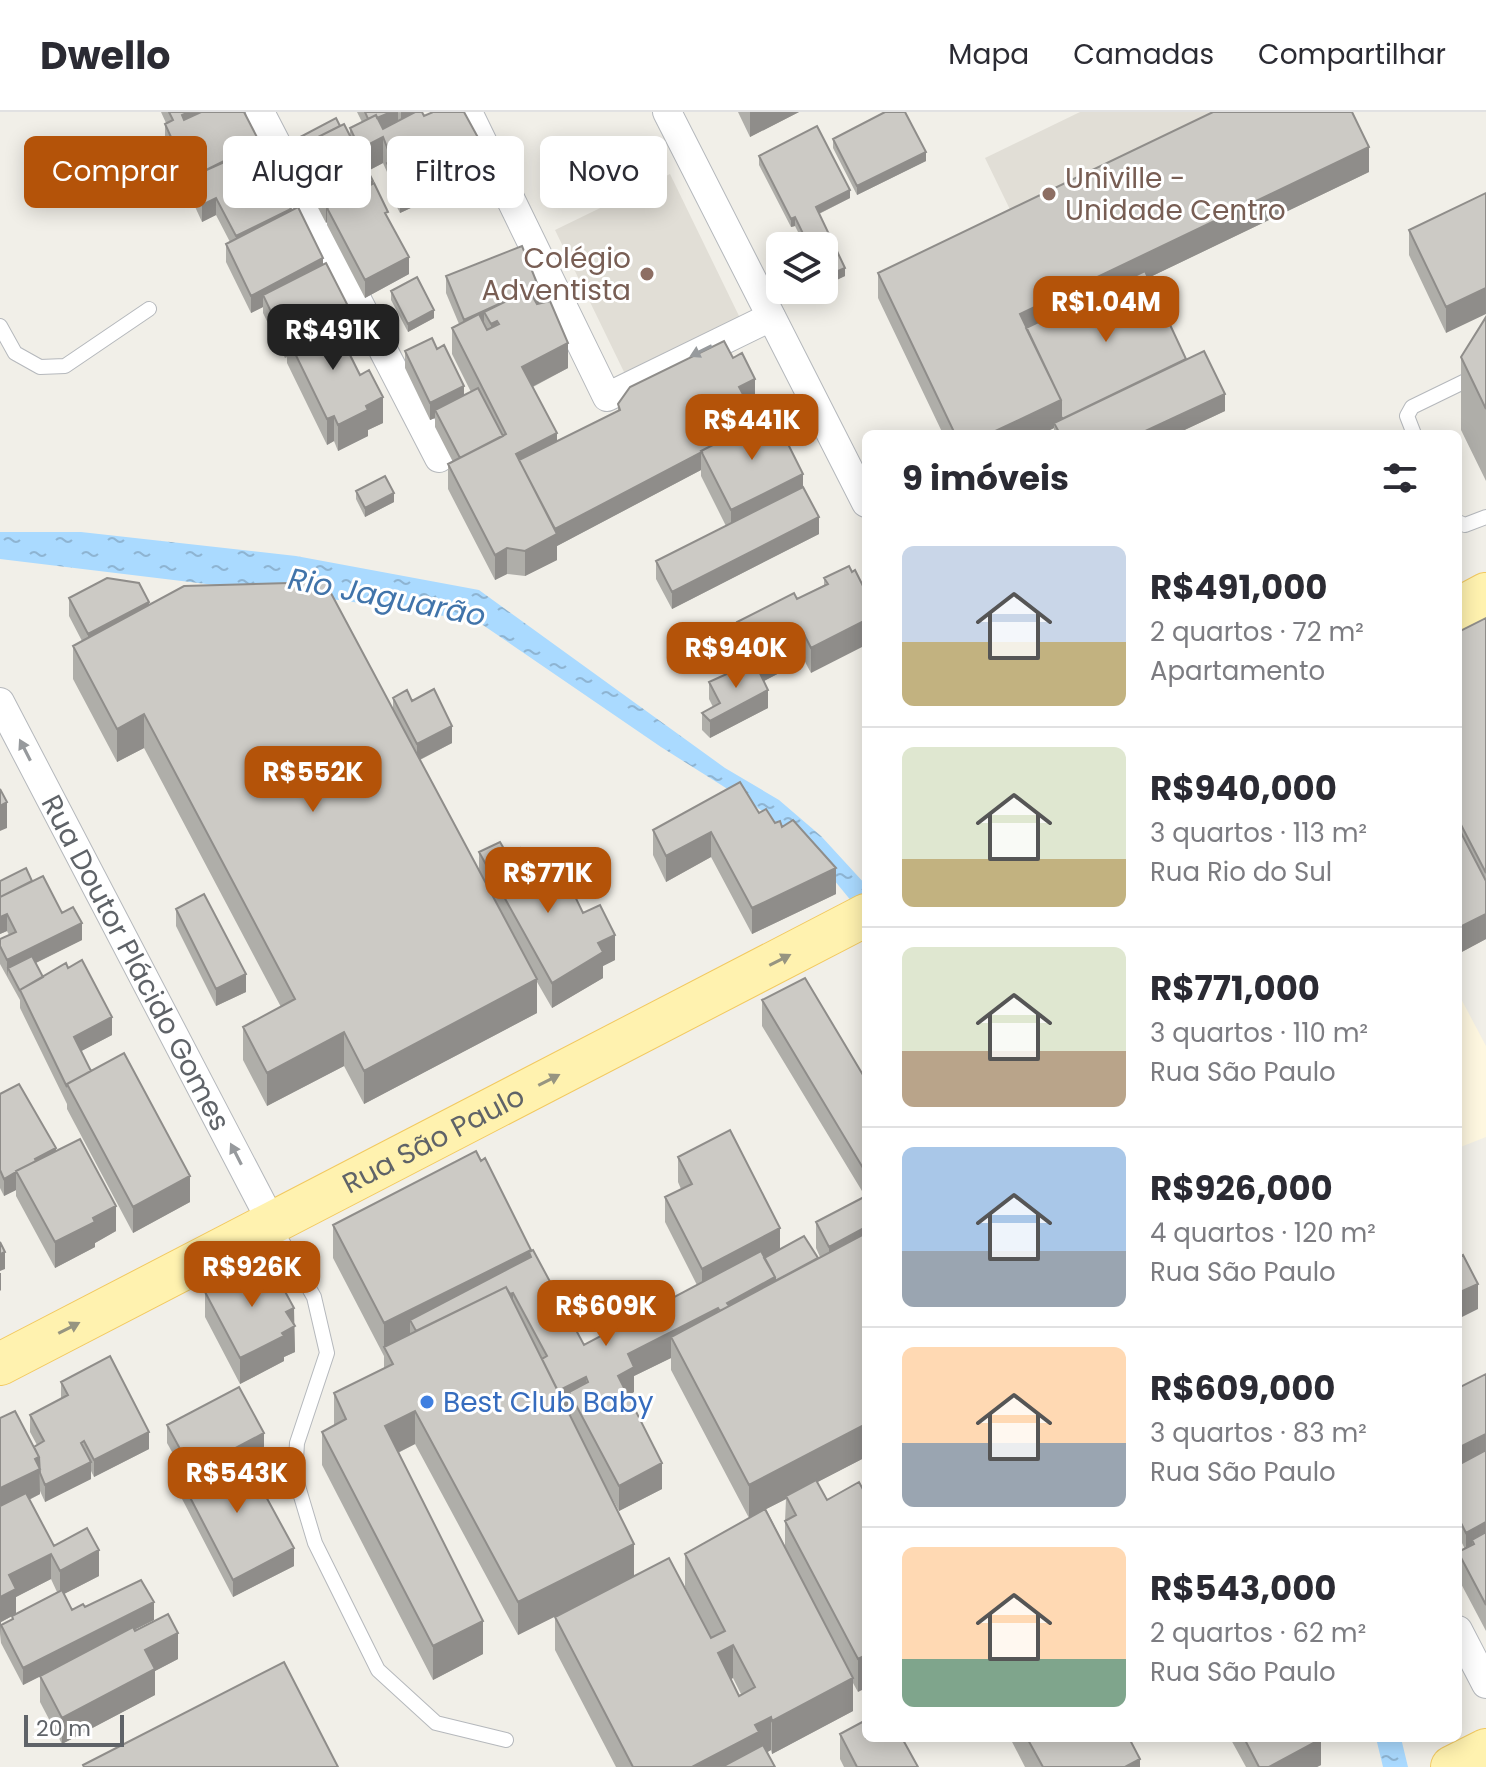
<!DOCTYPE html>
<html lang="pt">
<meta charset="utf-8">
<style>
:root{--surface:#fff;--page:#f2f2f3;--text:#2b2b33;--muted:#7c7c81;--line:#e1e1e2;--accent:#b45309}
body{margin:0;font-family:Poppins,sans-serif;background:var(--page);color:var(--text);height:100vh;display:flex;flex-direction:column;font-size:30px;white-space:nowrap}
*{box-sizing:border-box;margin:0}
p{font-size:26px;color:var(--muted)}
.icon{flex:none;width:44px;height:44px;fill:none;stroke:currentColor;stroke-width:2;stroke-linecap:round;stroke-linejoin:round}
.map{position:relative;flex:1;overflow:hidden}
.sheet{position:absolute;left:862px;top:318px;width:600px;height:1312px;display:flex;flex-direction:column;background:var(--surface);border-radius:12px;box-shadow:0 4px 20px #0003}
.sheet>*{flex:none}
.hud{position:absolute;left:24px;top:24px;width:718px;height:72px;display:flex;gap:16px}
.buttons{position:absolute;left:766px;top:120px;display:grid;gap:16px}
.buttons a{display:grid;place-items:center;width:72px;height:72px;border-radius:12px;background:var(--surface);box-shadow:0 4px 20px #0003;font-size:40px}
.scale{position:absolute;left:24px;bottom:20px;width:100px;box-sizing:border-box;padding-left:8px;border:4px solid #5f6368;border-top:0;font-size:22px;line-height:28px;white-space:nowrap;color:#5f6368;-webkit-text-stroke:6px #fff;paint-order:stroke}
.price{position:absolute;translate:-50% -68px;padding:0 18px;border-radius:16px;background:var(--accent);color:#fff;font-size:26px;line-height:52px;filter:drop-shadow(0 2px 4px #0008)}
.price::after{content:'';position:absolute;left:50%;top:48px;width:24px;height:18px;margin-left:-12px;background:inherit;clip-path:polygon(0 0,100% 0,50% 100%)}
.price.active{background:#222;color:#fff}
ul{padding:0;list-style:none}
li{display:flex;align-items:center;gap:24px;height:200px;padding:0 40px}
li+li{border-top:2px solid var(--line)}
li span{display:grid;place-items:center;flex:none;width:224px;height:160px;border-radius:12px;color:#555}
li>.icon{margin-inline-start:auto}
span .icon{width:96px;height:96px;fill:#fffc;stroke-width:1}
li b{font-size:34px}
h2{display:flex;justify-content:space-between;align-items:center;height:96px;padding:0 40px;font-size:34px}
.pill{padding:0 28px;border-radius:12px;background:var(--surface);box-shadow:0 4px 20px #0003;font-size:28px;line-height:72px}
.pill.active{background:var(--accent);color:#fff}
header{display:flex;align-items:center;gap:48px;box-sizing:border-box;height:112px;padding:0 40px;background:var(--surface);border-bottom:2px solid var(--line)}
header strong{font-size:38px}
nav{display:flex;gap:44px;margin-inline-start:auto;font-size:28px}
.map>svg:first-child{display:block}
</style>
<header>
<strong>Dwello</strong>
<nav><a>Mapa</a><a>Camadas</a><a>Compartilhar</a></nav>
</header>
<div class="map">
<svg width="1486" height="1655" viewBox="0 0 1486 1655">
<defs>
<pattern id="water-ripples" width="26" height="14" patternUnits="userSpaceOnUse" patternTransform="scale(2)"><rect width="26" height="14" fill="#aadaff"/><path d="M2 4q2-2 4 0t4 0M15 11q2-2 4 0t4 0" fill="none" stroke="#8eb4d2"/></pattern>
</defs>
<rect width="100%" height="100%" fill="#f1efe8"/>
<path fill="#fef7e0" d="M1458 881 1486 934V1025L1458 1036Z"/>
<path fill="#e1ded6" d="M1080 0H1267L1020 118 985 46Z
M670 62 740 206 625 262 555 118Z"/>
<path fill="url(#water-ripples)" d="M0 420H81L296 444 479 478 725 656 779 688 821 724 866 773V807L816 746 767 702 661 635 477 509 347 489 0 447Z
M1376 1626H1401L1408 1655H1383Z"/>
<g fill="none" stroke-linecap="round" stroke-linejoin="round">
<defs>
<path id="lane" d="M0 214 15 241 40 255 65 254 149 197
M1414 322 1407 304 1412 295 1486 259
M1458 410 1465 413 1486 405
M274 1115 314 1185 327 1241 297 1331 295 1364 315 1431 378 1558 436 1611 506 1628"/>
<g id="street">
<path d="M260 0 439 346"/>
<path d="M468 0 607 285 771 205"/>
<path d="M667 0 866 391"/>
<path id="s1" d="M0 590 272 1111"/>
<path d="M1458 1518 1486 1572"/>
</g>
<g id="primary">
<path d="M1458 497 1486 482"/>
<path id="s2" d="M0 1252 866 803"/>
<path d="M1452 1655 1486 1638"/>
</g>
</defs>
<use href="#lane" stroke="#b5b8bc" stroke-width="16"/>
<use href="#street" stroke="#b5b8bc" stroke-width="30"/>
<use href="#primary" stroke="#f2c960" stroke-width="44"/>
<use href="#lane" stroke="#fff" stroke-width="14"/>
<use href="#street" stroke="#fff" stroke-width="28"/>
<use href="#primary" stroke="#fff2af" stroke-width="42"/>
</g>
<path fill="#afaea9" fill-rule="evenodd" d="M161 0H244L291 99 323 152 349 214 338 219 383 311 368 318V324L338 339 334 329 327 333 287 251V245L285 246 263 201V195L251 201 226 150V132L230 130 216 103 202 110 165 29V12L166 11Z
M357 0H422L424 4 481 57 415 87V94L400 101 387 76V60L383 51 368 59 388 107 409 162 365 186 327 113V110L326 111 296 54V50L293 52 287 40V32L340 14 350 25V16L362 10Z
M738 0H799L750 25Z
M833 27 926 49 857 83 833 36Z
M759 44 850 86 819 102 845 164 824 174V134H805L795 114 791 115 759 53Z
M1369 60 1148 166 1186 247 1225 299 1176 322H1054V316L1042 322H943L878 186V161Z
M1486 81 1446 221 1409 143V118Z
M446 164 539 192 568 256 533 275 557 329 618 299V292L733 246 755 284 747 289 758 310 803 376 819 422 672 497 656 467V449L726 414 701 364V358L557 434V448L525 464 507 462 495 468 448 377V352L453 350 435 315V306L430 308 405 256V239L437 237 464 283 471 280 452 242V216L459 212 446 181Z
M391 179 434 206 408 220 391 188Z
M1486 205V369L1461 318V245Z
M356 379 394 390 365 405 356 387Z
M849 454 811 561 804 548 764 569 768 596 710 626 702 618V601L713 595 709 587V570L740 556 736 549 737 510 797 487 824 473V466Z
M69 486 149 493 393 597V586L412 589 452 631 420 648 479 759V740L507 742 543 785 583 801 615 848 603 854V866L552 896 537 870V901L364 992 344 954 267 994 243 948V915L281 895 144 636 117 650 73 567V534L82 529 69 504Z
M1486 506V827L1458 842V520Z
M759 701 782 715 836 782 752 822 711 745 666 770 653 743V718Z
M0 769H32L62 801 82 828 36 851 43 865 68 856 112 923 81 939 91 959 190 1090 133 1121 67 997V992L20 896V888L0 852V827L9 823 7 819 0 822Z
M176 797 246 880 216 894 176 814Z
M762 888 866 968V1345L817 1370 827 1388 859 1370 858 1580 853 1571V1599L772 1642 771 1638 767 1640 775 1655H616L555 1538V1505L556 1504 518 1523 415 1332 398 1341 483 1542 433 1568 322 1353V1320L334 1313V1281L384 1257V1244L333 1146V1113L481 1049 584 1233 697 1173 665 1110V1085L681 1077 678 1070V1045L780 1137 818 1146 820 1145 816 1136V1110L865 1084 762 914ZM671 1246V1258L749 1406 685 1442V1475L711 1526 634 1464 606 1375 619 1399 662 1377 628 1284 634 1280V1264ZM786 1387 785 1409V1434L766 1397ZM733 1566 741 1582 739 1584 731 1567Z
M0 982 56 1039 116 1119 95 1131V1135L55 1156 16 1084V1078L4 1084 0 1076Z
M205 1180 294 1213 295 1240 284 1245V1249L240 1272 205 1205Z
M1486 1262V1519L1458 1466V1440L1465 1437 1458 1423V1276Z
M61 1270 149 1337 94 1365 91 1359V1367L45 1390 40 1379V1382L29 1388 54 1434 99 1464 64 1482 72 1498 85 1495 154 1508 134 1518 135 1519 178 1547 155 1559V1583L62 1632 40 1590V1564L23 1573 1 1531 0 1522V1306L34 1335 37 1333 30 1320V1303L61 1287ZM51 1467 57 1480 16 1502V1485ZM12 1504V1508L1 1513V1510Z
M167 1313 264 1339 246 1348 294 1454 233 1485 181 1385V1368L186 1365 167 1331Z
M840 1622 918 1655H844L840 1647Z
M1010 1626H1129L1140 1655H1025Z
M1230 1626H1320L1321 1653 1317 1655H1246Z"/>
<path fill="#8f8d8a" d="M189 0H225L182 21V3Z
M391 0H398V14L370 27V10Z
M401 0H419L401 10Z
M750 0H799L750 25Z
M383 25V51L360 63V37Z
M481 31V57L415 87V94L400 101V76L413 62Z
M1369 35V60L1023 226 1020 202Z
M926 40V49L857 83V74Z
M296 41V50L293 52V43Z
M373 69V87L327 96V110L326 111V93Z
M850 78V86L816 103V95Z
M216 86V103L202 110V93Z
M291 97V114L236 142V124Z
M795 105V114L791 115V107Z
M409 145V162L365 186V168Z
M323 146V163L263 183V195L251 201V184Z
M845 156V164L824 174V165Z
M539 176V193L497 211V234L491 238V212L484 200V216L464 225V208Z
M1486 176V202L1446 221V195Z
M349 196V214L294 241 288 227Z
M434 198V206L408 220V212Z
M568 231V256L522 280V255Z
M755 267V284L739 292V275Z
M464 274V291L435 298V306L430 308V291Z
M1225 282V299L1176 322H1139Z
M383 285V311L368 318V324L338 339V313L366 294Z
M1061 288V313L1054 311V316L1042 322H989Z
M334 304V329L327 333V307Z
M557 321V347L516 350V342Z
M701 341V358L557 434V448L525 464V439L553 418Z
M803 362V388L731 424V398Z
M394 381V390L365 405V396Z
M819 405V422L672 497V480Z
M507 436V462L495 468V443Z
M149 490V507L88 539V522Z
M866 508V533L811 561V536Z
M804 522V548L756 573V547Z
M753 542V568L747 571V545Z
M768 578V596L710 626V609Z
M144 602V636L117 650V617Z
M452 614V631L417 649V632Z
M7 690V716L0 719V694Z
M711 720V745L666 770V744Z
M836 756V782L752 822V796Z
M7 802V819L0 822V805Z
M1486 802V827L1458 842V816Z
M82 811V828L11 863 8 856 7 865V848Z
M615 823V848L603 854V866L552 896V871L598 831Z
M246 862V880L216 894V877Z
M537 867V901L364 992V959Z
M112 905V923L74 943V925Z
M344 920V954L267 994V961Z
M56 1036V1053L40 1062 35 1047Z
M16 1060V1078L4 1084V1067Z
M190 1064V1090L133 1121V1095Z
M116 1094V1119L95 1131V1135L55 1156V1130L93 1106Z
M1460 1107V1132L1458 1133V1108Z
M866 1115V1141L829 1161V1135Z
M780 1116V1142L702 1182V1157Z
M531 1138V1171L513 1181V1206L410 1208V1231L384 1236V1211Z
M5 1140V1157L0 1159V1142Z
M0 1161H1V1178L0 1179Z
M775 1165V1169L732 1213 727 1191Z
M1478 1172V1197L1458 1207V1181Z
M294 1196 295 1240 284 1245V1249L240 1272V1246L286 1200Z
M718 1196V1221L671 1225V1246L634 1264V1280L618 1289V1264L628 1242Z
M586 1265V1291L569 1280V1299L555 1306V1280Z
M415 1299V1332L385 1347V1314Z
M866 1312V1345L787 1386 786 1384V1387L749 1406V1373Z
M149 1320V1337L94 1365V1348Z
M264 1321V1339L192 1376V1359Z
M1486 1322V1347L1458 1362V1336Z
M39 1345 40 1382 0 1402V1376L35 1347Z
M91 1350V1367L45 1390V1373Z
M662 1351V1377L619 1399V1374Z
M1486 1410V1427L1472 1428V1435L1466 1438V1421Z
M634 1432V1465L518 1523V1490Z
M294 1436V1454L233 1485V1468Z
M99 1438V1464L60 1484V1459Z
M51 1442V1467L16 1485V1502L1 1510 0 1522V1485L9 1463Z
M154 1490V1508L23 1573V1556Z
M483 1509V1542L433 1568V1534Z
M178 1521V1547L155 1559V1583L62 1632V1606L145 1538Z
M733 1533V1566L718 1574V1541Z
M866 1543V1576L858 1580V1547Z
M853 1566V1599L772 1642V1609Z
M771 1605V1638L759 1645 755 1655H692L755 1613Z
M1321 1627V1653L1317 1655H1269Z
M1140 1647V1655H1125Z"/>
<path fill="#cccac5" stroke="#8f8d8a" stroke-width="2" fill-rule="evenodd" d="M169 0H189L182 3 184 8 201 0H244L260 31 202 60 260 34 291 97 236 124 216 86 202 93 165 12 173 8Z
M365 0H391L377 6 376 3 368 7Z
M415 0H422L424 4 433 0H464L481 31 413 62 415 68 400 76 387 51 392 48 383 25 360 37 350 16 376 3 383 17Z
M885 0H905L926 40 857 74 833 27Z
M1213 0H1352L1369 35 1020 202 1061 288 989 322H955L878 161Z
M336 6 340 14 296 36V41L293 43 287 32Z
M344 12 373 69 326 93 296 36Z
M817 14 850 78 816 95 845 156 824 165V134H809L795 105 791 107 759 44Z
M374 71 388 100 385 101 409 145 365 168 327 96Z
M1486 81V176L1446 195 1409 118Z
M298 95 323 146 251 184 226 132Z
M522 134 539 176 530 179 529 178 464 208 446 164Z
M326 151 349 196 331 205 330 203 287 225 285 229 263 183Z
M1145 159 1186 247 1062 307 1061 304V288L1026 216Z
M417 165 434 198 408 212 391 179Z
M529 178 537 192 550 189 568 231 522 255 557 321 516 342 557 422 525 439 507 436 495 443 448 352 506 322 452 216 479 202 487 218 499 212 497 209 491 212 484 200Z
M330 203 360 263 369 258 383 285 366 294 368 298 338 313 334 304 327 307 287 225Z
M1486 205V297L1461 245Z
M432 226 437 237 444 233 464 274 430 291 405 239Z
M724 229 733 246 742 241 755 267 739 275 758 310 701 339 702 340 555 417 519 348 620 298 618 292 630 275Z
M1204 239 1225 282 1139 322H1060L1054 311Z
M478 276 503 324 460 346 435 298Z
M773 302 803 362 731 398 701 339Z
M385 364 394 381 365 396 356 379Z
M803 375 819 405 672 480 656 449Z
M849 454 852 460 855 458 866 480V508L811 536 804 522 756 547 753 542 747 545 736 524 741 521 737 510 794 481 797 487 828 472 824 466Z
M107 466 139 471 149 490 88 522 69 486Z
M325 470 537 867 364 959 344 920 267 961 243 915 295 887 144 602 117 617 73 534 184 474Z
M1486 506V761L1458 707V520Z
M753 550 757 555 768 578 710 609 702 601 720 591 709 570Z
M434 577 452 614 417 632 393 586 407 578 412 589Z
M740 670 759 701 766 697 775 711 780 709 782 715 793 708 836 756 752 796 711 720 666 744 653 718Z
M0 677 7 690 0 694Z
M1458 715 1486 769V802L1458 816Z
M500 730 507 742 520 736 543 785 569 772 583 801 600 793 615 823 598 831 603 840 552 871 479 740Z
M26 756 32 769 0 785V769Z
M43 764 62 801 73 795 82 811 7 848 0 834V827L16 820 7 802 0 805V785Z
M204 782 246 862 216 877 176 797Z
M32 844 43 865 20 878V879L8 856Z
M82 848 112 905 74 925 91 959 67 972V975L20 878 66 851 68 856Z
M805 866 866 968V1061L762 888Z
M124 941 190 1064 133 1095 67 972Z
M19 972 56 1036 35 1047 36 1049 16 1059V1061V1060L4 1067 0 1058V982Z
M730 1018 780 1116 702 1157 665 1085 692 1072 678 1045Z
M80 1027 116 1094 93 1106 95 1110 55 1130 16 1059Z
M476 1039 481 1049 485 1046 531 1138 384 1211 333 1113Z
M866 1084V1115L829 1135 816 1110Z
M866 1121V1312L749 1373 671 1225Z
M804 1124 818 1146 775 1169V1165L764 1146Z
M0 1130 5 1140 0 1142Z
M533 1138 584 1233 761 1139 775 1165 727 1191 729 1194 720 1199 718 1196 628 1242 634 1255 618 1264 662 1351 619 1374 569 1280 588 1270 586 1265 558 1279 542 1247 547 1244 513 1181 510 1182 506 1175 416 1219 410 1208 531 1145 529 1140Z
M1463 1143 1478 1172 1458 1181V1146Z
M254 1154 275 1161 294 1196 286 1200 295 1214 282 1221 284 1224 240 1246 205 1180Z
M506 1175 634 1432 518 1490 415 1299 385 1314 483 1509 433 1534 322 1320 346 1307 334 1281 393 1252 384 1235Z
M110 1244 149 1320 94 1348 84 1329 81 1331 91 1350 45 1373 40 1361 39 1345 34 1335 44 1329 30 1303 68 1283 61 1270Z
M1486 1262V1322L1458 1336V1276Z
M239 1275 264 1321 192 1359 167 1313Z
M15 1299 39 1345 35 1347 40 1357 0 1376V1306Z
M240 1337 294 1436 233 1468 181 1368Z
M1486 1338V1410L1466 1421 1458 1405V1353Z
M816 1368 827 1388 859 1370 866 1383V1543L858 1547 785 1409 796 1403 786 1384Z
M26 1381 54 1434 87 1416 99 1438 60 1459 51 1442 9 1463 16 1477 0 1485V1394Z
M765 1397 853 1566 772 1609 771 1605 755 1613 759 1620 692 1655H633L555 1505 669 1446 711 1526 725 1519 685 1442ZM733 1533 755 1575 739 1584 718 1541Z
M1486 1420V1493L1458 1440 1474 1432 1472 1428Z
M141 1468 154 1490 23 1556 1 1513 13 1507 12 1504 62 1478 72 1498 83 1492 85 1495Z
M168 1502 178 1521 145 1538 155 1557 62 1606 40 1564 133 1515 135 1519Z
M284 1550 338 1655H84L83 1653Z
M866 1608V1626H902L918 1655H857L840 1622Z
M1027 1626H1129L1140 1647 1125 1655H1043Z
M1244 1626H1320L1321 1627 1269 1655H1259Z
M763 1633 775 1655H722Z"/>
<defs><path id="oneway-solid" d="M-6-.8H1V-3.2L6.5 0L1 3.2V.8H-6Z" transform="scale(2)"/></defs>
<g fill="#979a9d">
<use href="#oneway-solid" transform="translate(701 239) rotate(154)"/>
<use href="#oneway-solid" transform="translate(25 638) rotate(-117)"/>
<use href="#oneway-solid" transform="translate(236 1042) rotate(-117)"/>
</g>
<g fill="#979581">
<use href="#oneway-solid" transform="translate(780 848) rotate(-27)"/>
<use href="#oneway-solid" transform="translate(549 968) rotate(-27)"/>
<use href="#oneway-solid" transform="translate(69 1216) rotate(-27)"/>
</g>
<g fill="#8d6e63" stroke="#fff" stroke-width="3">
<circle cx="1049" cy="82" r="8"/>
<circle cx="647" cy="162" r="8"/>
</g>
<circle fill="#3f7fe0" stroke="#fff" stroke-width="3" cx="427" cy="1290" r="8"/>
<g text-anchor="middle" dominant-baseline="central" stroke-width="6" stroke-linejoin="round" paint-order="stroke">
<g font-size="28" fill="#785e54" stroke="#fff" text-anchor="start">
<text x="1065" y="66">Univille -<tspan x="1065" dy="32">Unidade Centro</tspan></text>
<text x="631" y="146" text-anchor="end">Colégio<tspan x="631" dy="32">Adventista</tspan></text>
</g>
<g font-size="28" fill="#5f6368" stroke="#fff">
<text stroke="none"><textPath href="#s1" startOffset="294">Rua Doutor Plácido Gomes</textPath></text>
<text stroke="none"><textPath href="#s2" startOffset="488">Rua São Paulo</textPath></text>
</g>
<g font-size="28" fill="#366cbe" stroke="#fff" text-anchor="start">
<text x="443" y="1290">Best Club Baby</text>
</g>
<g font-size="30" font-style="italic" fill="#4174aa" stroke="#fff">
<text transform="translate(387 485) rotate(11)">Rio Jaguarão</text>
</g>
</g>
</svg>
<div class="buttons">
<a><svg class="icon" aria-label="layers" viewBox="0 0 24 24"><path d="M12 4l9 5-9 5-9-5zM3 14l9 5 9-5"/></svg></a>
</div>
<div class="scale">20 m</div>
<b class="price" style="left:1106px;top:232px">R$1.04M</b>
<b class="price active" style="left:333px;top:260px">R$491K</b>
<b class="price" style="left:752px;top:350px">R$441K</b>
<b class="price" style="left:736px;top:578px">R$940K</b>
<b class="price" style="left:313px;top:702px">R$552K</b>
<b class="price" style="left:548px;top:803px">R$771K</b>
<b class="price" style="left:252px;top:1197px">R$926K</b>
<b class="price" style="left:606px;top:1236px">R$609K</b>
<b class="price" style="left:237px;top:1403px">R$543K</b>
<div class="hud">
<a class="pill active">Comprar</a>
<a class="pill">Alugar</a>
<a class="pill">Filtros</a>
<a class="pill">Novo</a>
</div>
<section class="sheet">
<h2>9 imóveis<svg class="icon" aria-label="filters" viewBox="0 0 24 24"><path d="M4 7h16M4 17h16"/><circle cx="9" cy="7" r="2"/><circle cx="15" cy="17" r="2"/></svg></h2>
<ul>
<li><span style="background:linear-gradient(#c9d6e8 60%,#c2b280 0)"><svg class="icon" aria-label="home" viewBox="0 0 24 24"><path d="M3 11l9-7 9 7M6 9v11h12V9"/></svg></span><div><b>R$491,000</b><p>2 quartos · 72 m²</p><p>Apartamento</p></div></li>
<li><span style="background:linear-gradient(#dfe7d0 70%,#c2b280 0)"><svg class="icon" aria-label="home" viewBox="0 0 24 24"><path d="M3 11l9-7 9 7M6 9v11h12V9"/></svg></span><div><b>R$940,000</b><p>3 quartos · 113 m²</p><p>Rua Rio do Sul</p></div></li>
<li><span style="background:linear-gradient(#dfe7d0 65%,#b9a48a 0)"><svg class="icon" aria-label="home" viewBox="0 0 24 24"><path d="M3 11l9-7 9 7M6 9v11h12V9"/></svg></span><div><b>R$771,000</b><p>3 quartos · 110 m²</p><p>Rua São Paulo</p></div></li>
<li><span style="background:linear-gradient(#a9c7e8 65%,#9aa5b1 0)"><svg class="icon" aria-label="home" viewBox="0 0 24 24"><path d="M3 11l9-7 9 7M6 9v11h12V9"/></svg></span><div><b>R$926,000</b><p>4 quartos · 120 m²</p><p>Rua São Paulo</p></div></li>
<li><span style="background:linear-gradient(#ffd9b3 60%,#9aa5b1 0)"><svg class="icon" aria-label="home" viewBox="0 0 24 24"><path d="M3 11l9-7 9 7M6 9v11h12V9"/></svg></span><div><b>R$609,000</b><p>3 quartos · 83 m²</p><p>Rua São Paulo</p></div></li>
<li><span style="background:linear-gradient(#ffd9b3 70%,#7fa58c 0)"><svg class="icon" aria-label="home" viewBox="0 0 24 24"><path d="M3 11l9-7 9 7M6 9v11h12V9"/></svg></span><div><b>R$543,000</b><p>2 quartos · 62 m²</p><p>Rua São Paulo</p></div></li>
</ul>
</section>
</div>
